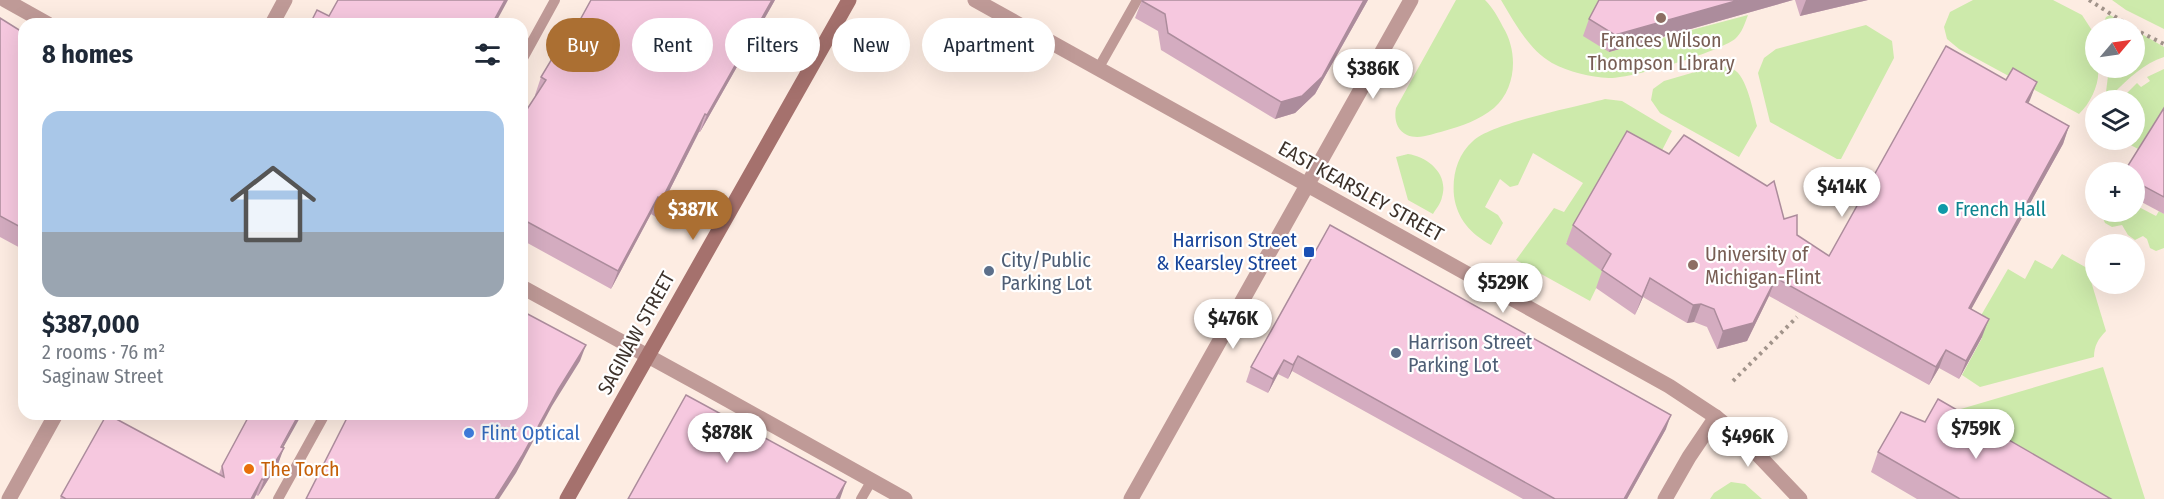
<!DOCTYPE html>
<meta charset="utf-8">
<style>
:root{--surface:#fff;--page:#f6f6f7;--text:#1f2937;--muted:#747a83;--accent:#ab6f32}
body{margin:0;font-family:"Fira Sans Condensed",sans-serif;background:var(--page);color:var(--text);height:100vh;display:flex;flex-direction:column;font-size:22px;white-space:nowrap}
*{box-sizing:border-box;margin:0}
p{font-size:20px;color:var(--muted)}
.icon{flex:none;width:33px;height:33px;fill:none;stroke:currentColor;stroke-width:2;stroke-linecap:round;stroke-linejoin:round}
.map{position:relative;flex:1;overflow:hidden}
.sheet{position:absolute;left:18px;top:18px;width:510px;height:402px;display:flex;flex-direction:column;background:var(--surface);border-radius:18px;box-shadow:0 6px 24px #0002}
.sheet>*{flex:none}
.banner{position:absolute;left:546px;top:18px;width:570px;height:54px;display:flex;gap:12px}
.needle{width:39px;rotate:61deg}
.tools{position:absolute;left:2085px;top:18px;display:grid;gap:12px}
.tools a{display:grid;place-items:center;width:60px;height:60px;border-radius:50%;background:var(--surface);box-shadow:0 6px 24px #0002;font-size:30px}
.price{position:absolute;translate:-50% -51px;padding:0 14px;border-radius:21px;background:#fff;color:#222;font-size:20px;line-height:39px;filter:drop-shadow(0 2px 3px #0008)}
.price::after{content:'';position:absolute;left:50%;top:36px;width:18px;height:14px;margin-left:-9px;background:inherit;clip-path:polygon(0 0,100% 0,50% 100%)}
.price.active{background:var(--accent);color:#fff}
ul{padding:0;list-style:none}
li{display:grid;align-content:center;gap:12px;height:318px;padding:0 24px}
li span{display:grid;place-items:center;height:186px;border-radius:18px;color:#555}
li>.icon{margin-inline-start:auto}
span .icon{width:108px;height:108px;fill:#fffc;stroke-width:1}
li b{font-size:26px}
h2{display:flex;justify-content:space-between;align-items:center;height:72px;padding:0 24px;font-size:26px}
.pill{padding:0 21px;border-radius:27px;background:var(--surface);box-shadow:0 6px 24px #0002;font-size:21px;line-height:54px}
.pill.active{background:var(--accent);color:#fff}
.map>svg:first-child{display:block}
</style>
<div class="map">
<svg width="2164" height="499" viewBox="0 0 2164 499">
<rect width="100%" height="100%" fill="#fdece2"/>
<path fill="#cdeaab" d="M1456 0H1485C1493 8 1498 17 1503 27 1518 51 1517 88 1494 108 1479 120 1462 126 1444 131 1432 134 1419 140 1407 135 1396 130 1394 118 1396 108Z
M1501 0H1602L1609 52 1748 15C1745 23 1742 33 1735 39 1718 52 1631 79 1609 78 1590 77 1569 72 1552 63 1528 49 1515 23 1501 0Z
M1973 0H2053L2082 15 2095 35 2096 68H2098C2100 83 2091 103 2079 114L1959 49 1947 39 1944 27 1950 12Z
M2112 0H2164V29L2126 10Z
M2110 15 2133 28H2106L2104 22 2106 17Z
M1866 25 1892 41 1894 58 1841 159H1837L1770 122 1758 73 1764 58 1776 49Z
M2135 30 2164 47V57C2144 63 2128 79 2113 94L2109 95 2106 92 2109 68H2134Z
M1719 65C1723 66 1729 67 1733 69 1747 76 1753 111 1757 126L1739 157 1660 113 1651 100 1653 89 1664 81Z
M2164 69V109L2140 150 2121 140H2134V100H2120L2137 83 2141 87 2150 81 2147 77Z
M1605 99 1622 101 1672 131 1657 160 1566 243 1604 272 1590 301 1516 260 1554 208 1564 212 1583 183 1533 153 1518 185 1510 187 1500 179 1485 207 1498 215 1503 223 1491 245C1471 234 1457 219 1454 196 1452 176 1457 155 1473 141 1492 123 1576 107 1605 99Z
M1408 154C1428 157 1449 174 1442 197 1441 203 1436 209 1433 214L1408 200 1396 157Z
M2135 205 2156 216 2159 211 2164 214V248L2156 251 2150 248 2147 239 2143 236 2135 240 2128 235 2122 225 2112 227 2105 223 2102 216 2104 212H2134Z
M2062 254 2087 268 2106 331C2098 339 2094 346 2094 357L1980 387 1962 375 1982 338 1972 331 2008 269 2025 279 2035 260 2052 269Z
M2103 367 2145 499H2107L1954 411Z
M1731 482 1745 484 1762 499H1710L1714 493Z"/>
<g fill="none" stroke-linecap="round" stroke-linejoin="round">
<path stroke="#a2948b" stroke-width="4" stroke-dasharray="3 4.5" stroke-linecap="butt" d="M2089 0 2133 28
M2134 29 2164 44
M1733 381 1797 317"/>
<path stroke="#bf9a97" stroke-width="10" d="M522 60 555 0
M1098 69 1137 0
M278 499 325 414
M861 499 872 480"/>
<path stroke="#bf9a97" stroke-width="15" d="M5 0 48 24
M522 287 708 389 905 499
M1665 499 1689 457 1716 417"/>
<path stroke="#bf9a97" stroke-width="15" d="M975 0 1669 386 1716 417 1742 438 1800 499
M272 24 285 0
M9 499 56 414
M1131 499 1411 0"/>
<path stroke="#a5716d" stroke-width="15" d="M567 499 849 0"/>
</g>
<path fill="#d4acc0" d="M775 0 700 132H699L656 217 651 214 611 289 522 240V117L536 96 535 95 541 77 569 40Z
M1142 0H1368L1315 94 1295 113 1275 119 1161 50 1158 31 1135 18Z
M1793 0 1609 52 1583 36 1589 19Z
M1795 0H1868L1800 16Z
M0 18 24 33V250L0 237Z
M2006 80 2037 82 2028 103 2069 126 2063 144 1971 309 1982 337 1959 379 1939 368 1929 385 1769 296 1747 341 1717 349 1707 327 1694 322 1687 323 1643 297 1635 315 1596 288 1602 271 1566 244 1573 225 1784 219 1797 235 1829 256Z
M2164 108V214L2134 198V172Z
M1330 225 1666 429 1627 499H1523L1292 371 1288 379 1278 374 1268 393 1246 382 1251 367Z
M283 448 278 464 258 496 256 495 254 499H60L61 496 219 474 222 466Z
M1878 452 2111 499H1917L1871 472Z"/>
<path fill="#ac8c9c" d="M505 0H508L495 24H492Z
M772 0H775L700 132 707 115Z
M1364 0H1368L1315 94 1295 113 1275 119 1281 102Z
M1739 0H1793L1609 52 1615 35Z
M1806 0H1868L1800 16Z
M2037 82 2030 100 2020 120 2026 102Z
M705 114 699 132 656 217 662 199Z
M2069 126 2063 144 1962 326 1969 308Z
M658 197 651 214 611 289 618 271Z
M1650 278 1643 297 1635 315 1642 297Z
M1776 278 1769 296 1747 341 1717 349 1723 331Z
M1701 304 1694 322 1687 323 1693 305Z
M1989 319 1982 337 1959 379 1966 361Z
M586 345 580 361 552 406 516 473 499 499H495L558 390Z
M1946 350 1939 368 1929 385 1936 367Z
M1298 356 1292 371 1288 379 1293 365Z
M1284 360 1278 374 1268 393 1273 379Z
M299 414H302L278 457 284 448 278 464 258 496 264 480Z
M1671 415 1666 429 1627 499H1624Z
M262 479 256 495 254 499H251Z
M846 482 840 499H836Z"/>
<path fill="#f6c8df" stroke="#ac8c9c" stroke-width="1.5" d="M338 0H505L492 24H310L317 10 329 16Z
M591 0H772L707 115 705 114 662 199 658 197 618 271 522 219V117L546 80 541 77 565 37 569 40Z
M1142 0H1364L1322 77 1302 96 1281 102 1168 33 1165 14 1142 1Z
M1599 0H1739L1615 35 1589 19Z
M0 18 24 33V229L0 216Z
M1946 46 2006 80 2013 68 2037 82 2026 102 2069 126 1969 308 1989 319 1966 361 1946 350 1936 367 1776 278 1753 323 1723 331 1714 309 1701 304 1693 305 1650 278 1642 297 1602 270 1611 254 1573 225 1627 131 1669 154 1684 135 1767 186 1774 181 1784 219 1797 215V235L1829 256Z
M2164 108V197L2134 181V172H2124Z
M1330 225 1671 415 1624 499H1555L1298 356 1293 365 1284 360 1273 379 1251 367Z
M522 311 586 345 558 390 522 456 495 499H306L349 414H522Z
M686 395 846 482 836 499H628Z
M1938 399 2111 499H1960L1878 452 1901 412 1925 422Z
M107 414 224 477 222 466 250 414H299L281 447 284 448 264 480 262 479 251 499H66L61 496Z"/>
<g fill="#8d6e63" stroke="#fff" stroke-width="2">
<circle cx="1661" cy="18" r="6"/>
<circle cx="1693" cy="265" r="6"/>
</g>
<circle fill="#0f9aa8" stroke="#fff" stroke-width="2" cx="1943" cy="209" r="6"/>
<rect fill="#1a4fb4" stroke="#fff" stroke-width="2" x="1303" y="246" width="12" height="12" rx="3"/>
<g fill="#5c6f8a" stroke="#fff" stroke-width="2">
<circle cx="989" cy="271" r="6"/>
<circle cx="1396" cy="353" r="6"/>
</g>
<circle fill="#3f7fe0" stroke="#fff" stroke-width="2" cx="469" cy="433" r="6"/>
<circle fill="#e8710a" stroke="#fff" stroke-width="2" cx="249" cy="469" r="6"/>
<g text-anchor="middle" dominant-baseline="central" stroke-width="4.5" stroke-linejoin="round" paint-order="stroke">
<g font-size="20" fill="#785e54" stroke="#fff">
<text x="1661" y="40">Frances Wilson<tspan x="1661" dy="23">Thompson Library</tspan></text>
<text x="1705" y="254" text-anchor="start">University of<tspan x="1705" dy="23">Michigan-Flint</tspan></text>
</g>
<g font-size="20" fill="#3d322b" stroke="#fff">
<text transform="translate(1361 191) rotate(29)">EAST KEARSLEY STREET</text>
<text transform="translate(636 333) rotate(-61)">SAGINAW STREET</text>
</g>
<g font-size="20" fill="#0d838f" stroke="#fff" text-anchor="start">
<text x="1955" y="209">French Hall</text>
</g>
<g font-size="20" fill="#164399" stroke="#fff" text-anchor="end">
<text x="1297" y="240">Harrison Street<tspan x="1297" dy="23">&amp; Kearsley Street</tspan></text>
</g>
<g font-size="20" fill="#4e5e75" stroke="#fff" text-anchor="start">
<text x="1001" y="260">City/Public<tspan x="1001" dy="23">Parking Lot</tspan></text>
<text x="1408" y="342">Harrison Street<tspan x="1408" dy="23">Parking Lot</tspan></text>
</g>
<g font-size="20" fill="#366cbe" stroke="#fff" text-anchor="start">
<text x="481" y="433">Flint Optical</text>
</g>
<g font-size="20" fill="#c56008" stroke="#fff" text-anchor="start">
<text x="261" y="469">The Torch</text>
</g>
</g>
</svg>
<div class="tools">
<a><svg class="needle" viewBox="-14 -14 28 28"><path d="M0-13l5 13h-10z" fill="#e53935"/><path d="M0 13l5-13h-10z" fill="#747a83"/></svg></a>
<a><svg class="icon" aria-label="layers" viewBox="0 0 24 24"><path d="M12 4l9 5-9 5-9-5zM3 14l9 5 9-5"/></svg></a>
<a>+</a>
<a>−</a>
</div>
<b class="price" style="left:1373px;top:100px">$386K</b>
<b class="price" style="left:1842px;top:218px">$414K</b>
<b class="price active" style="left:693px;top:241px">$387K</b>
<b class="price" style="left:1503px;top:314px">$529K</b>
<b class="price" style="left:1233px;top:350px">$476K</b>
<b class="price" style="left:1976px;top:460px">$759K</b>
<b class="price" style="left:727px;top:464px">$878K</b>
<b class="price" style="left:1748px;top:468px">$496K</b>
<div class="banner">
<a class="pill active">Buy</a>
<a class="pill">Rent</a>
<a class="pill">Filters</a>
<a class="pill">New</a>
<a class="pill">Apartment</a>
</div>
<section class="sheet">
<h2>8 homes<svg class="icon" aria-label="filters" viewBox="0 0 24 24"><path d="M4 7h16M4 17h16"/><circle cx="9" cy="7" r="2"/><circle cx="15" cy="17" r="2"/></svg></h2>
<ul>
<li><span style="background:linear-gradient(#a9c7e8 65%,#9aa5b1 0)"><svg class="icon" aria-label="home" viewBox="0 0 24 24"><path d="M3 11l9-7 9 7M6 9v11h12V9"/></svg></span><div><b>$387,000</b><p>2 rooms · 76 m²</p><p>Saginaw Street</p></div></li>
</ul>
</section>
</div>
